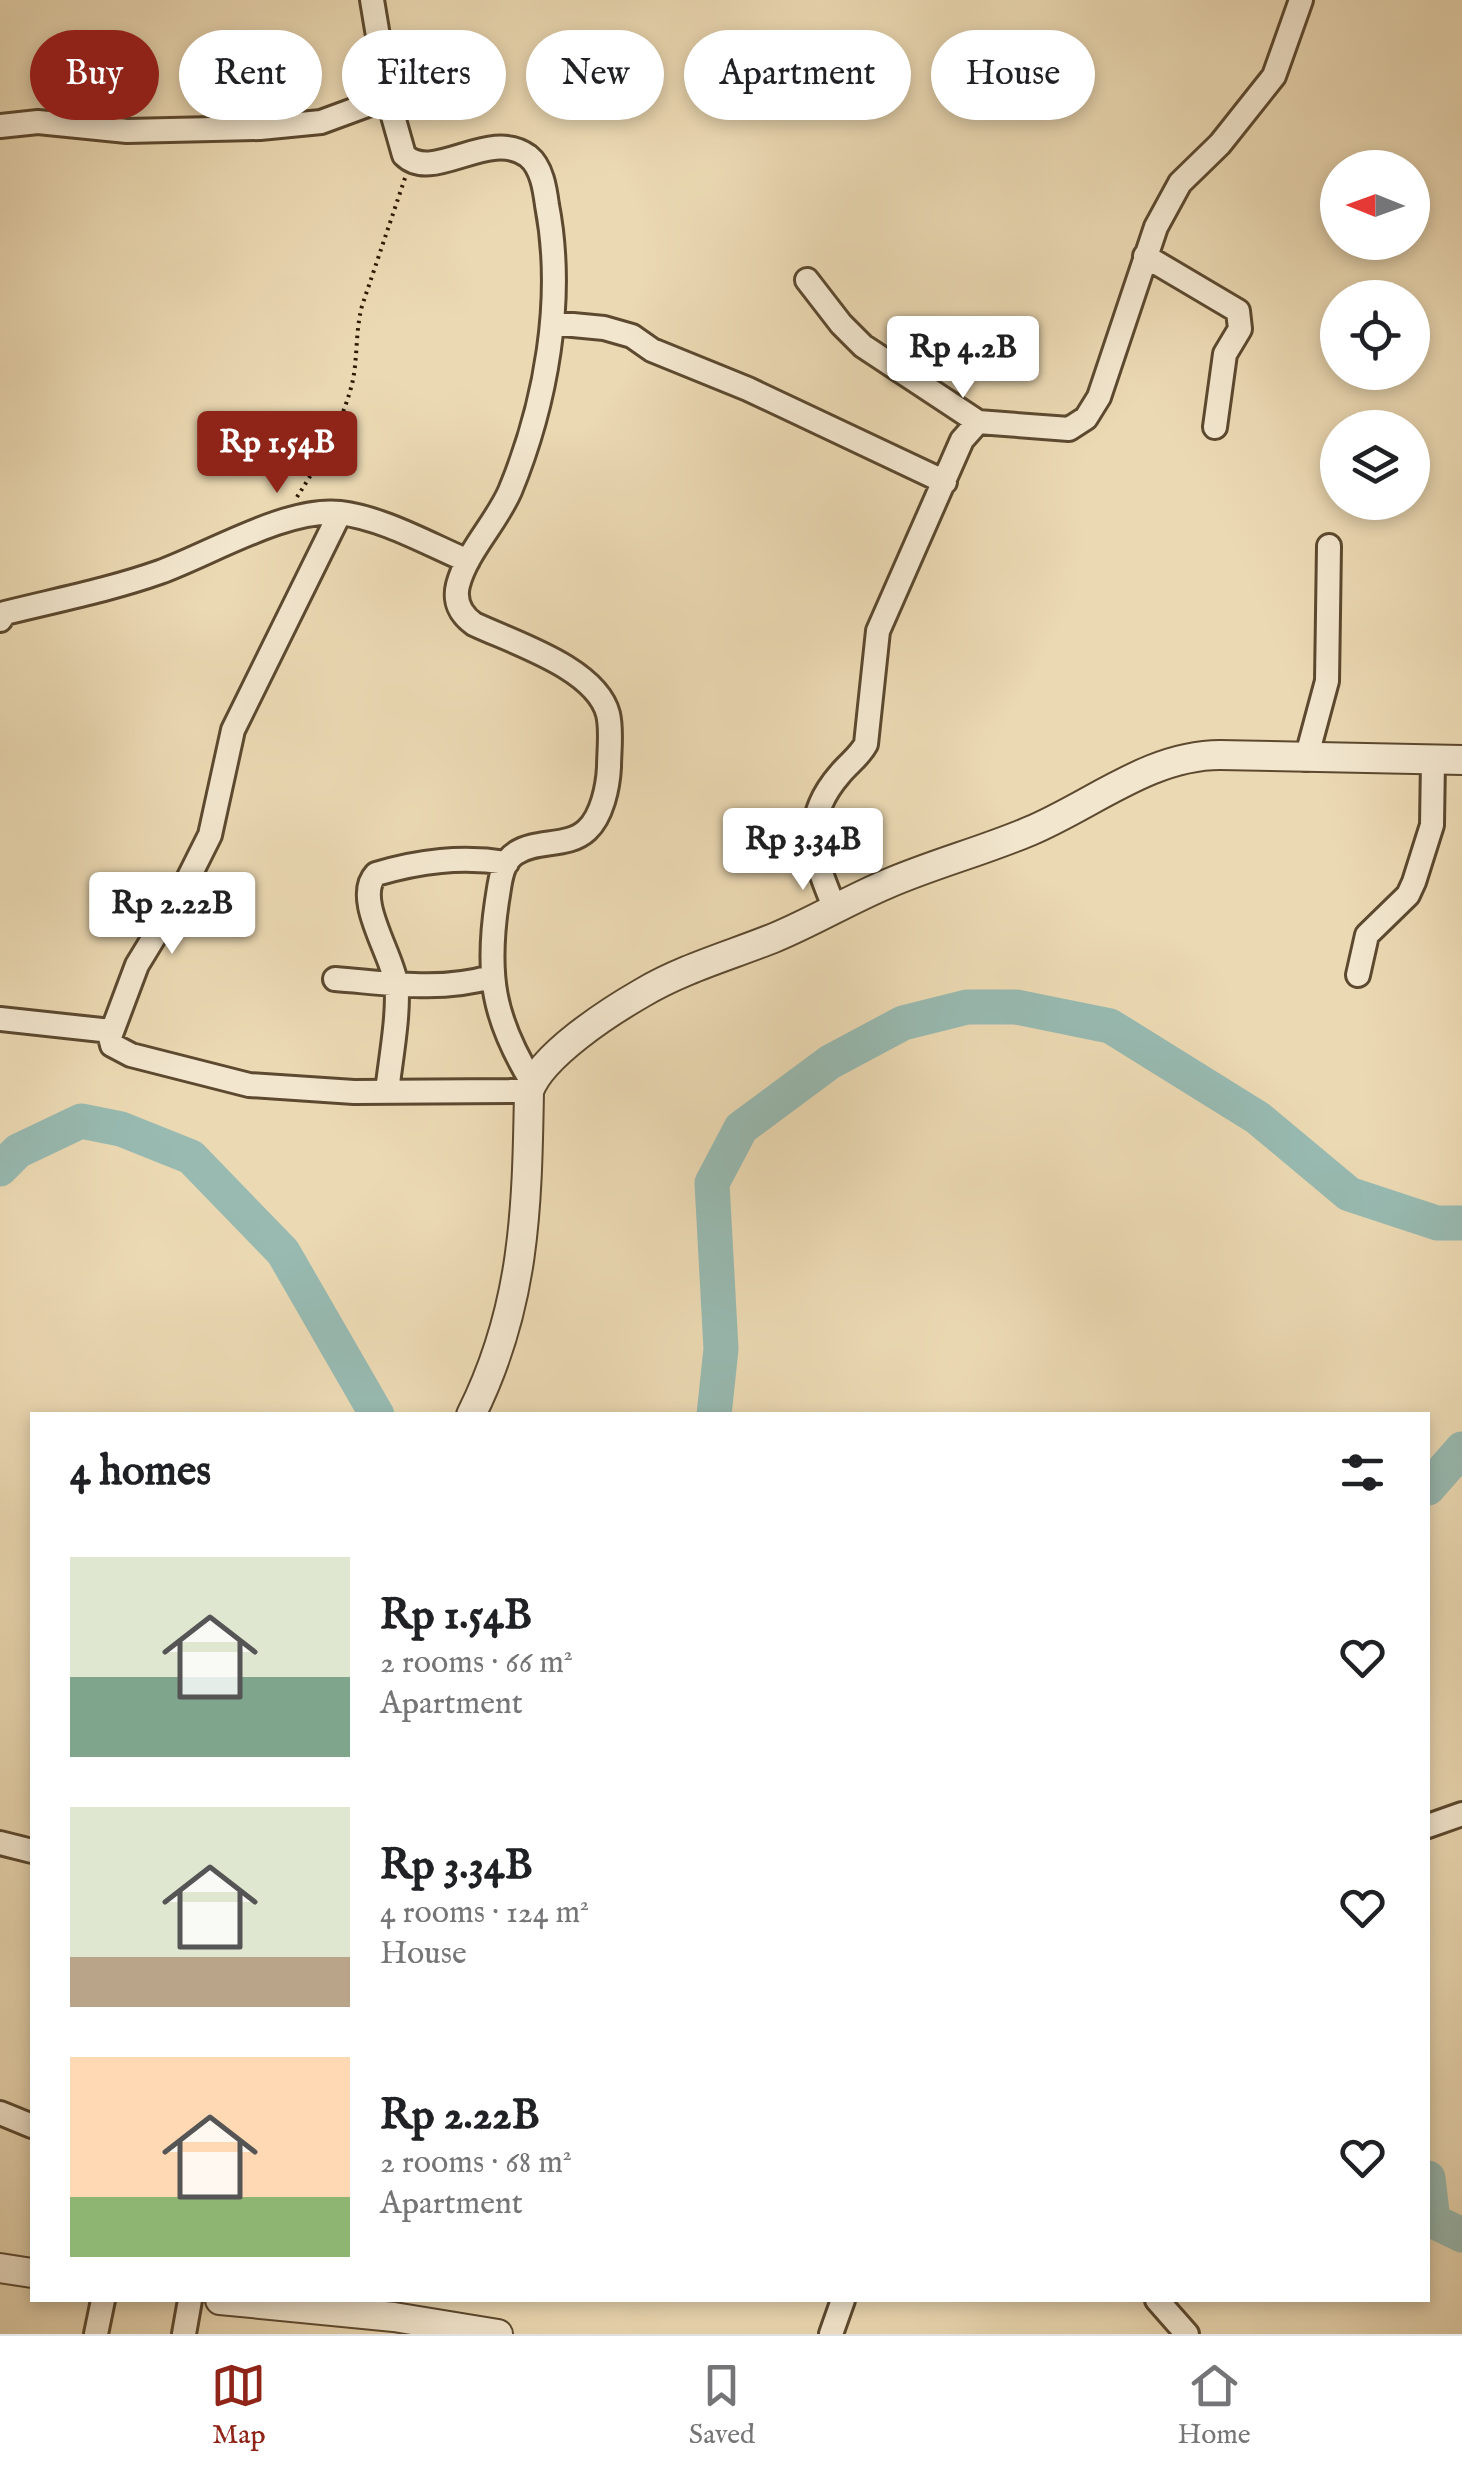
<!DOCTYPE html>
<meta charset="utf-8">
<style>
:root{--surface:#fff;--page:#f2f2f2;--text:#202124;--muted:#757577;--line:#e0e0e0;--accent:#8f2418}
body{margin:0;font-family:"IM FELL English",serif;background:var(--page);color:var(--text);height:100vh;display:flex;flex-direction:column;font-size:38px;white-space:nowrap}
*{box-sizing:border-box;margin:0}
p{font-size:32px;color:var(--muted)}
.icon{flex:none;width:55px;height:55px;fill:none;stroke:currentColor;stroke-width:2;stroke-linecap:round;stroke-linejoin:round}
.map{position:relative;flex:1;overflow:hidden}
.side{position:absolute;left:30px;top:1412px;width:1400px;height:890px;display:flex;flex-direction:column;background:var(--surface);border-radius:0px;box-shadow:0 5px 15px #0003}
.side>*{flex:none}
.guide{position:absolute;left:30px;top:30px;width:1402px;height:90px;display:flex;gap:20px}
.needle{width:65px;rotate:271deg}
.tools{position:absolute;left:1320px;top:150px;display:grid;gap:20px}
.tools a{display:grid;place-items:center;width:110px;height:110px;border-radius:50%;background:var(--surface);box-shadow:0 5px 15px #0003;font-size:50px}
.price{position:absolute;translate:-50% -85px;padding:0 22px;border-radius:10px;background:#fff;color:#222;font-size:32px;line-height:65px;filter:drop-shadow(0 2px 5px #0008)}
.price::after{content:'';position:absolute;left:50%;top:60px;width:30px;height:22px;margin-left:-15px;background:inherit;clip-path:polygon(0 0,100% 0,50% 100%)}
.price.current{background:var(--accent);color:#fff}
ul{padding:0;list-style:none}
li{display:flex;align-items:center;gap:30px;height:250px;padding:0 40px}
li span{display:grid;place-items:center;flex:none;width:280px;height:200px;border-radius:0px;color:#555}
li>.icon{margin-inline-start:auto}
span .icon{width:120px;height:120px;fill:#fffc;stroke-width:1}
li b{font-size:42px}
h2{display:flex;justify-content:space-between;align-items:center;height:120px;padding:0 40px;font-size:42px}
.tag{padding:0 35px;border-radius:45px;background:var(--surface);box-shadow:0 5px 15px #0003;font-size:35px;line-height:90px}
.tag.current{background:var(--accent);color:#fff}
.tabs{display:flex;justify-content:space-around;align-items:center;height:140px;border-top:2px solid var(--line);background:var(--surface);font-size:28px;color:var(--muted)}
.tabs a{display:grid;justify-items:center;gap:5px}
.tabs .current{color:var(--accent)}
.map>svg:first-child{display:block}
</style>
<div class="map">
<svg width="1462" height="2334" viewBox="0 0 1462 2334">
<rect width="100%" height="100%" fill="#ebd9b3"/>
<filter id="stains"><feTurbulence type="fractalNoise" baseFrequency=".002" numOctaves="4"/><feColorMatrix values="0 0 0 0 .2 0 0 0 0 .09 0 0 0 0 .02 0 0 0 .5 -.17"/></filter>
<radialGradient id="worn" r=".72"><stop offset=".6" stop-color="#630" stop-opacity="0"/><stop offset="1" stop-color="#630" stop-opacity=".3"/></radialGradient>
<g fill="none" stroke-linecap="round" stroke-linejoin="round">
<path stroke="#98bab1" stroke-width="35" d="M0 1169 18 1151 81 1121 121 1129 191 1157 283 1252 377 1415
M714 1415 721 1349 712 1183 741 1128 830 1062 903 1023 967 1007H1016L1110 1026 1258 1118 1349 1194 1437 1223H1462
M1428 1488 1462 1449
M1428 2178 1433 2221 1462 2235"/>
<defs>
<path id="minor" d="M372 0 389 102 404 155C433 184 489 127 528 156 542 167 545 190 547 205 565 299 546 404 510 491 496 523 466 553 458 585 454 601 460 614 474 624 514 643 596 668 608 714 612 730 609 751 609 767 608 787 602 816 587 830 568 848 537 839 516 853 500 863 500 885 497 901 486 975 493 1018 532 1082
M0 126 38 122 127 131 260 128 321 122 389 97
M1145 256 1238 311 1240 329 1225 354 1215 427
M807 280 841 324 863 346 978 422
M552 323 604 328 632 336 652 350 748 389 945 482
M340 513 233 730 210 835 181 893 137 965 110 1037 112 1045 131 1055 249 1085 354 1092 529 1091
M0 620 5 613C57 600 109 590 160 572 210 554 287 507 340 513 383 518 428 544 468 561
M1306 759 1327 681 1329 546
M835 909C814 858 799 821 840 774 849 763 859 757 866 744L878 631 962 440 978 422 1069 429 1086 418 1099 397 1156 227 1180 183 1220 144 1274 76 1301 0
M1358 975 1367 935 1408 895 1414 882 1432 825 1433 760
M335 979C388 983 439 992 491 977
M0 1019 111 1031
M387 1092C390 1063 400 1010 396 983 392 954 353 898 376 874 420 861 461 856 507 863
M1428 1826 1462 1814
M0 1843 32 1851
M0 2113 32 2126
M1157 2300 1187 2334
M96 2334 103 2300
M184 2334 190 2300
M831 2334 843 2300"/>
<path id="tertiary" d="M471 1415C525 1307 527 1210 529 1091 542 1055 609 1012 642 993 684 968 732 955 776 937 814 921 849 900 887 884 933 864 983 851 1030 831 1092 805 1150 755 1220 755L1462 760
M0 2268 32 2273
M220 2300 394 2317 498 2334"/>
</defs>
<use href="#minor" stroke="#5c492f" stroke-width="28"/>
<use href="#tertiary" stroke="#5c492f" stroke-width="32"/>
<path stroke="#2d1903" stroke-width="4" stroke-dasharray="2.5 5" stroke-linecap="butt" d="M297 497C319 463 342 424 352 384 358 359 355 332 362 306L405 178"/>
<use href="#minor" stroke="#f2e6ce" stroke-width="22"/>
<use href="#tertiary" stroke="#f2e6ce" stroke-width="28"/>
</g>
<rect width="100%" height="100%" filter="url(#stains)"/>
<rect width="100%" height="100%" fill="url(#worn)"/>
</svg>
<div class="tools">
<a><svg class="needle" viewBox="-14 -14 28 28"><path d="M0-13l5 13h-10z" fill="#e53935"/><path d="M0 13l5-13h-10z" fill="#757577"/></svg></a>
<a><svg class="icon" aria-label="locate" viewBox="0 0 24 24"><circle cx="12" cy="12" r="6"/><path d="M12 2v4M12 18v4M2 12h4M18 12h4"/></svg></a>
<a><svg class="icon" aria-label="layers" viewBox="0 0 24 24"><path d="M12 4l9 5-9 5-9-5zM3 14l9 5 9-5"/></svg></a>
</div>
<b class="price" style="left:963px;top:401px">Rp 4.2B</b>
<b class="price current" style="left:277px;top:496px">Rp 1.54B</b>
<b class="price" style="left:803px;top:893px">Rp 3.34B</b>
<b class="price" style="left:172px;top:957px">Rp 2.22B</b>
<div class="guide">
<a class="tag current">Buy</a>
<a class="tag">Rent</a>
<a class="tag">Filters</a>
<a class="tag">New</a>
<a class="tag">Apartment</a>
<a class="tag">House</a>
</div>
<section class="side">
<h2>4 homes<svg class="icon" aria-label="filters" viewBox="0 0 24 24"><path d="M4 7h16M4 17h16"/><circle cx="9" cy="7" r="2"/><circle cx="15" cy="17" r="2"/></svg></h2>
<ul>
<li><span style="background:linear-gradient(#dfe7d0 60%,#7fa58c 0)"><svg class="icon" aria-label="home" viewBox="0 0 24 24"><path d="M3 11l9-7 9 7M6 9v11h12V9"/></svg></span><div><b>Rp 1.54B</b><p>2 rooms · 66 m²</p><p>Apartment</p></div><svg class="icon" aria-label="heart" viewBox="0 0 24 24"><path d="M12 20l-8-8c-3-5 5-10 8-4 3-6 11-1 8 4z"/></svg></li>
<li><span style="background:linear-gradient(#dfe7d0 75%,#b9a48a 0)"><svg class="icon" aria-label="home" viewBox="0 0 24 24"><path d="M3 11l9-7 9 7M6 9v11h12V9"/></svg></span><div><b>Rp 3.34B</b><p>4 rooms · 124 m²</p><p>House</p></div><svg class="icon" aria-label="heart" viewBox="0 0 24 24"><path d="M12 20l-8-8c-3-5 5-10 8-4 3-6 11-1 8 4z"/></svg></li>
<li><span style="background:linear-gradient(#ffd9b3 70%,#8fb573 0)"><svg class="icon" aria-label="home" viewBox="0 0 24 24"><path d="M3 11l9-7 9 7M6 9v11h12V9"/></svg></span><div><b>Rp 2.22B</b><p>2 rooms · 68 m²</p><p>Apartment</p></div><svg class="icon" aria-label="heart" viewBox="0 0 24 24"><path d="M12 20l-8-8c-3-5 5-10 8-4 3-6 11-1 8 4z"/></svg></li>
</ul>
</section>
</div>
<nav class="tabs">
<a class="current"><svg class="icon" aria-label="map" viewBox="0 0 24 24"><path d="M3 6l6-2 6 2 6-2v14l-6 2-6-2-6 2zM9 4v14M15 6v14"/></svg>Map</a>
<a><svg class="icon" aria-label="saved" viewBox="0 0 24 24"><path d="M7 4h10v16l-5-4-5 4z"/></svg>Saved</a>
<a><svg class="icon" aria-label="home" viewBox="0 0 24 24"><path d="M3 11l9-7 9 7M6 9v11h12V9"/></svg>Home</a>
</nav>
